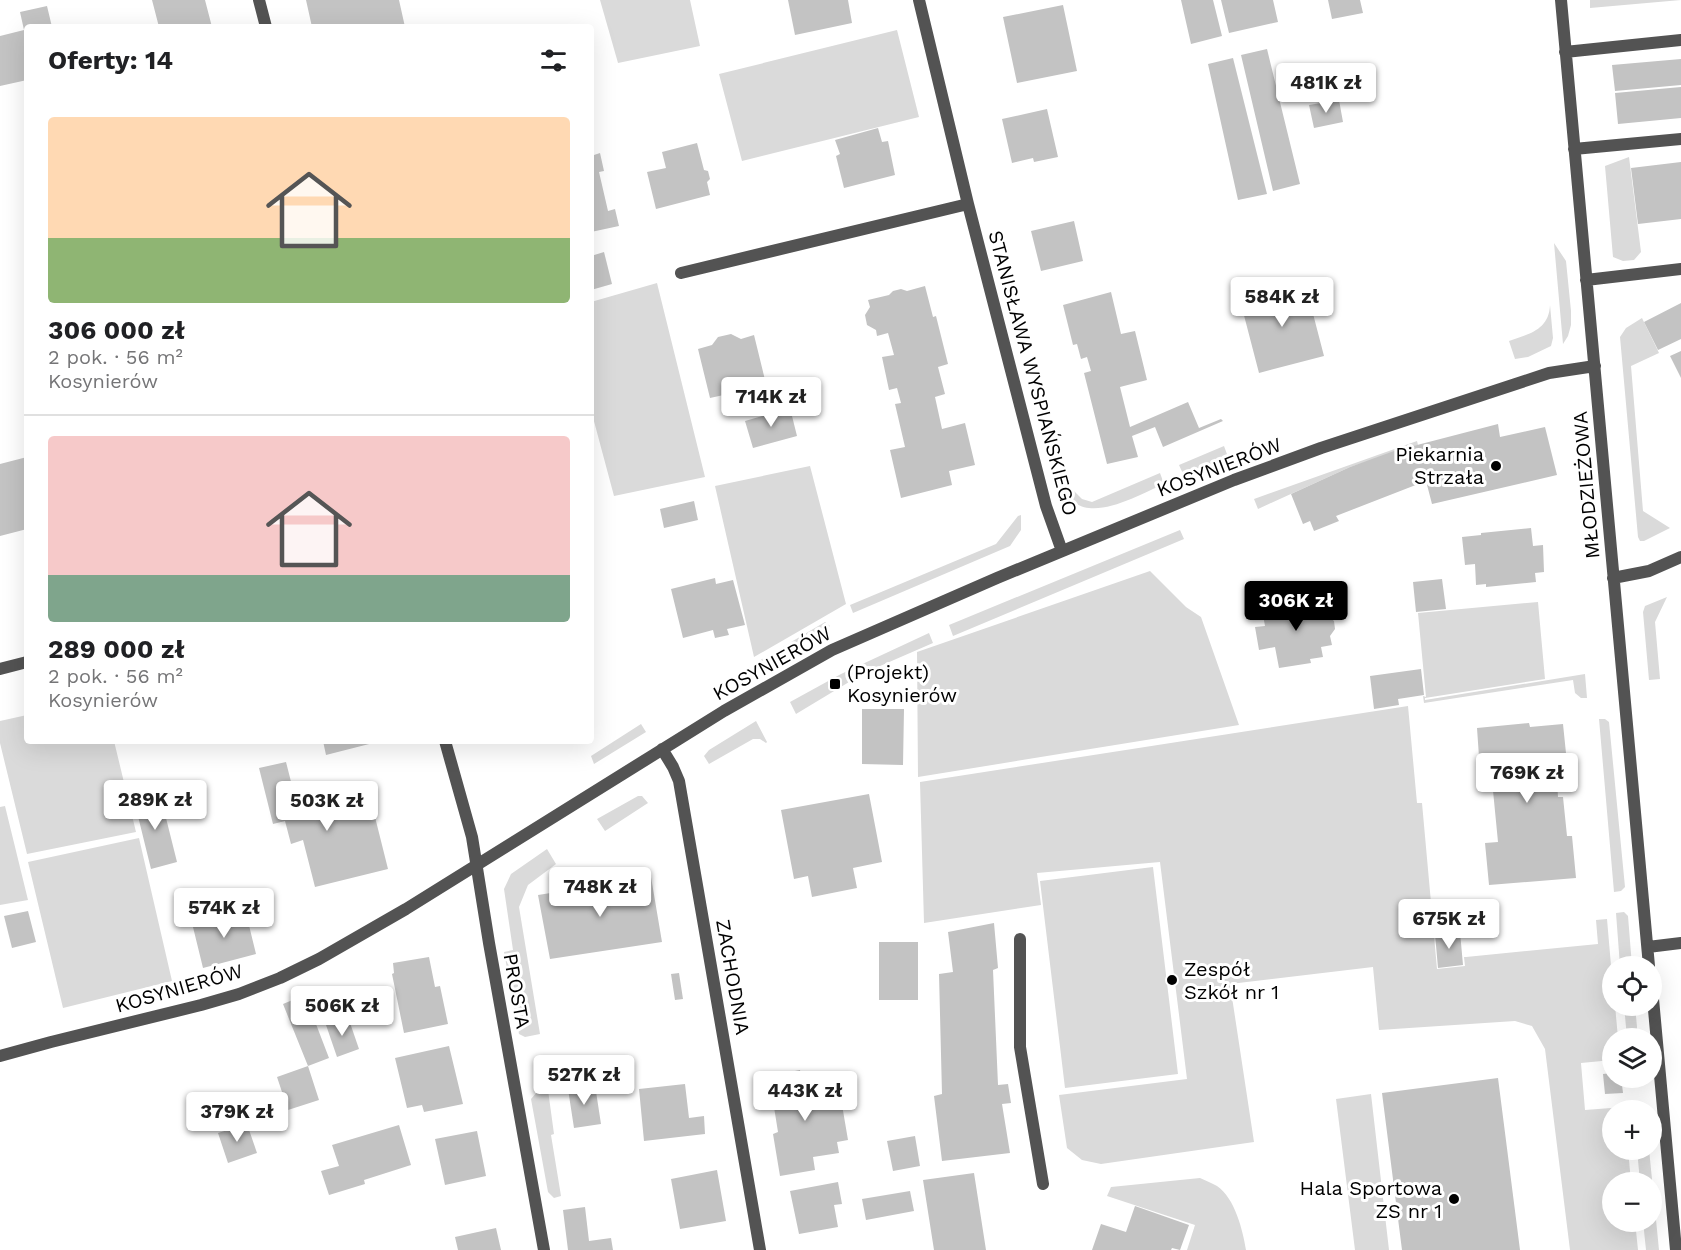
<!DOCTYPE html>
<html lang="pl">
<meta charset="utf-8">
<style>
:root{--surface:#fff;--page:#f2f2f2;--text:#202124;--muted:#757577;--line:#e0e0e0;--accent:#000}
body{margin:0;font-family:"Work Sans",sans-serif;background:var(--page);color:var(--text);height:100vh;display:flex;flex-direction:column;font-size:22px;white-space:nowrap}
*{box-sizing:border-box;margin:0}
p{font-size:20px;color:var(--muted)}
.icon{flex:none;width:33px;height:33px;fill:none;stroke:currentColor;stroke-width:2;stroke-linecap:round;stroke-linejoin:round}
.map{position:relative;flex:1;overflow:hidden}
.panel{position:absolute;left:24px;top:24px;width:570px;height:720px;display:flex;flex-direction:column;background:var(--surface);border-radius:6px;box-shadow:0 6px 24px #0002}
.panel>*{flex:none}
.fabs{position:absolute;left:1602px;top:956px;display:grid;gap:12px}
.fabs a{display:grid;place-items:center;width:60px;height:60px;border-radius:50%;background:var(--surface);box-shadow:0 6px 24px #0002;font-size:30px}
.price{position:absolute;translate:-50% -51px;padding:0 14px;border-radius:6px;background:#fff;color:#222;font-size:20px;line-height:39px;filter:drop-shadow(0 2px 3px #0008)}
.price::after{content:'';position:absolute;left:50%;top:36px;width:18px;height:14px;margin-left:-9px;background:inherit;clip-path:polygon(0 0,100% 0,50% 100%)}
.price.current{background:var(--accent);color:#fff}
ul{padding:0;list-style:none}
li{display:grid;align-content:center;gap:12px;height:318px;padding:0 24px}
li+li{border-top:2px solid var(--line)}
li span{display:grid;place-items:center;height:186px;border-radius:6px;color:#555}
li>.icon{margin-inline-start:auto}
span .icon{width:108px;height:108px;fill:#fffc;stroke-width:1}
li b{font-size:26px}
h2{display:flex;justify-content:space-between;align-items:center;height:72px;padding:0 24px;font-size:26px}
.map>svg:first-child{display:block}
</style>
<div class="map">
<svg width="1681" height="1250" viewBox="0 0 1681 1250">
<rect width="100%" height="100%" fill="#fff"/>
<path fill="#dadada" d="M600 0H690L700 46 618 63Z
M1590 0H1681L1590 8Z
M897 30 919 117 742 161 719 74Z
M1629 157 1641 252 1634 260 1623 261 1613 257 1605 166Z
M1554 243 1566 261 1571 311V325L1568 336 1563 344Z
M657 283 705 477 614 496 591 410V302Z
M1550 305 1553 338 1551 346 1528 357 1515 359 1509 341C1529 334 1549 330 1550 305Z
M1642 318 1659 353 1631 366 1643 511 1670 528 1644 541H1640L1638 537 1620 337 1626 328Z
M1417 441 1418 445 1350 467 1258 509 1254 499Z
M1224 446 1228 457 1184 476 1179 465Z
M810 466 846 604 754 657 715 486Z
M1160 473 1164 484C1136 496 1079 531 1063 486L1068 485 1082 499 1092 502Z
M1021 515V530L1010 546 853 613 850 605 996 544 1018 516Z
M1180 530 1184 539 953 636 949 625Z
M1150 571 1186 607 1201 617 1239 725 918 777 917 652Z
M1667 597 1655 622 1660 679 1649 680 1643 612 1645 606Z
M1538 602 1545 679 1425 698V700L1585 674 1587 698H1581L1575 693 1573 680 1424 703 1423 696 1426 697 1418 613Z
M825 622 830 626 754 667 759 661Z
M929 633 933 643 864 673 796 714 790 702 841 674Z
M1408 706 1417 803H1422L1437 969 1465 966 1464 957H1466L1598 944 1596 920 1607 919 1612 977V1005H1615L1618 1038H1612V1060L1581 1063 1585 1110 1624 1107 1625 1110H1612V1149H1628L1631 1182H1612V1221H1635L1638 1250H1570L1545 1049 1532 1026 1515 1021 1379 1030 1373 967 1230 984 1254 1142 1101 1164 1082 1160 1067 1148 1059 1095 1187 1079 1160 862 1037 873 1041 905 924 923 920 782Z
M27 715V741H114L136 832 27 854 0 743V721Z
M1599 719H1605L1609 722 1625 887 1621 891 1614 892Z
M756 721 767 742 766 743 760 739H753L709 764 704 756 709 750Z
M641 724 646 732 594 764 591 756Z
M638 796H642L648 803 605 831 597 819Z
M5 806 28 900 0 905V807Z
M139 838 172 981 63 1008 28 862Z
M547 849 556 864 528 885 519 907 540 1034 525 1037 519 1034 504 952 513 950 504 889 511 874Z
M1153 867 1178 1074 1065 1088 1040 881Z
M1624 912 1628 916 1632 966H1620L1616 913Z
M1624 1005H1635L1638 1038H1627Z
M548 1090 554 1134 551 1135 561 1196 554 1198 548 1192 531 1099 537 1092Z
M1371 1094 1389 1250H1355L1336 1099Z
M1637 1149H1649L1659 1250H1646L1643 1221H1652V1182H1640Z
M1200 1178C1206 1181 1212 1183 1217 1186 1235 1198 1243 1231 1246 1250H1187L1195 1225 1107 1196 1111 1187Z"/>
<path fill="#c3c3c3" d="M152 0H205L212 27H159Z
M306 0H399L405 27H312Z
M788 0H848L852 23 795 35Z
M1181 0H1213L1222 36 1191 44Z
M1221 0H1273L1278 22 1229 33Z
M1328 0H1360L1363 13 1332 19Z
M1063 5 1077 71 1017 83 1003 17Z
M47 6 52 27H27V80L0 86V36L24 30 20 12Z
M1267 49 1300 184 1273 191 1241 55Z
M1233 58 1267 194 1238 200 1208 64Z
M1681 59V85L1615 91 1612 65Z
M1681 87V118L1618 124 1615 93Z
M1339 100 1343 122 1314 128 1309 105Z
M1047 109 1058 157 1034 162 1033 158 1012 163 1002 119Z
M878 128 882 142 888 141 895 175 844 188 836 156 840 154 835 140Z
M697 143 704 170 708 171 710 179 707 182 710 195 656 209 647 172 666 168 662 152Z
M600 153 604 171 599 172 608 211 615 209 619 226 591 232V156Z
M1681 162V219L1638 224 1631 168Z
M1074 221 1083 261 1041 271 1031 231Z
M604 252 612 284 591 290V256Z
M1305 283 1324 356 1259 373 1240 300Z
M925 286 933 317 936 316 948 364 938 367 945 394 935 397 942 429 965 423 975 465 949 471 952 485 901 498 890 450 905 447 895 404 901 403 897 388 889 390 882 357 894 355 888 333 877 336 876 330 867 325 865 315 870 307 868 300 889 295 893 291 901 289 907 291Z
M1111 292 1121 334 1135 331 1147 380 1120 387 1130 427 1188 402 1199 428 1221 419 1223 421 1163 447 1155 427 1132 436 1138 457 1107 464 1084 373 1091 371 1087 357 1081 359 1077 344 1073 345 1063 305Z
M1681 303V339L1658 350 1644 322Z
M731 334 741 339 754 335 766 384 727 392 728 394 710 398 698 349 712 345 718 337Z
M1681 351V378L1670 356Z
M790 408 797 436 753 448 745 421Z
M1498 424 1500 437 1545 427 1557 475 1432 504 1426 481 1336 516 1339 521 1314 531 1310 521 1303 524 1291 494 1350 467 1394 451Z
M27 457V529L0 536V464Z
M694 501 698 520 664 528 660 509Z
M1531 528 1533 546 1543 545 1544 572 1535 573 1536 582 1486 587V584L1476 585 1475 564 1465 565 1462 537 1481 535V533Z
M715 578 716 584 733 580 745 625 727 629 729 635 715 638 713 630 683 638 671 589Z
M1442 579 1446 609 1416 612 1413 582Z
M1325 599 1328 616 1334 621 1335 629 1330 636 1332 645 1321 647 1323 657 1310 659 1311 663 1279 668 1275 647 1259 650 1255 627 1265 626 1262 609Z
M1421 669 1424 695 1398 699 1399 705 1374 709 1370 676Z
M862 709H904L903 765 862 764Z
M1529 723 1530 727 1563 724 1567 763 1556 764 1558 797H1563L1567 836H1572L1576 878 1489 885 1485 843 1498 842 1491 770 1480 771 1477 728Z
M323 741H377V742L326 755Z
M286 762 300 817 363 801 366 811 373 809 388 869 315 887 303 840 291 844 285 821 273 824 259 768Z
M160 794 177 862 151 869 134 800Z
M869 794 882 862 853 868 857 888 812 897 808 876 794 879 781 810Z
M651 877 662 942 550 959 538 895Z
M245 909 256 954 203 968 192 923Z
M28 911 36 942 12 948 4 916Z
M994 923 998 968 993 970 998 1085 1008 1084 1011 1103 1002 1104 1010 1153 942 1161 934 1096 942 1094 939 974 953 972 948 932Z
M1460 932 1463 965 1438 968 1435 934Z
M879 942H918V1000H879Z
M429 957 435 987 440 986 448 1024 404 1033 392 974 394 973 393 963Z
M679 973 683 999 675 1000 671 974Z
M307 994 314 1010 311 1011 329 1058 308 1066 319 1100 288 1110 277 1077 308 1066 283 1004Z
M348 1017 359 1049 337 1057 326 1025Z
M449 1046 463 1104 424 1112 422 1105 407 1108 395 1058Z
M800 1070 802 1081 820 1078 823 1095 840 1093 848 1140 837 1142 839 1153 813 1157 815 1170 780 1176 773 1134 778 1132 769 1076Z
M1612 1073V1077H1621L1623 1093 1605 1094 1603 1074Z
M1498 1078 1520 1250H1402L1382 1093Z
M685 1084 689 1118 704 1116 705 1134 644 1141 639 1089Z
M595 1085 601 1124 574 1128 568 1089Z
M247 1124 257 1153 228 1163 218 1133Z
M399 1125 411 1165 364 1180 365 1184 329 1195 321 1171 339 1166 332 1145Z
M477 1131 486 1176 445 1185 435 1139Z
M915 1136 920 1166 893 1171 887 1141Z
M717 1170 726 1221 680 1229 671 1179Z
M974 1173 986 1250H934L923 1180Z
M838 1182 842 1204 834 1205 838 1227 799 1234 790 1191Z
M910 1191 914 1211 866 1220 862 1199Z
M1135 1206 1189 1225 1180 1250 1172 1248 1171 1250H1092L1101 1224 1126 1232Z
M585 1207 589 1241 611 1238 613 1250H568L563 1210Z
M496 1228 501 1250H458L455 1237Z"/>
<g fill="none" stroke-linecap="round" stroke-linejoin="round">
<path stroke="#535353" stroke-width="12" d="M1020 939V1047L1043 1184"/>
<path stroke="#535353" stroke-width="12" d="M259 0 266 27
M919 0 968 204 1046 506 1062 551
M1561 0 1649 966
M1565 52 1681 40
M1574 149 1681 139
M681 273 968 204
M1586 280 1681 269
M1613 578 1649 571 1681 557
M0 669 27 662
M445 741 472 837 489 943 544 1250
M662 749 673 767 679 781 760 1250
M1648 947 1681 943
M1652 988 1676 1250
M0 1056 51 1042 201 1005 239 994 280 978 319 959 406 909 724 711 832 650 997 578 1234 480 1321 448 1549 373 1595 366"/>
</g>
<g fill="#000" stroke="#fff" stroke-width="2">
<circle cx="1496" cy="466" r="6"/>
<rect x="829" y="678" width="12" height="12" rx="3"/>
<circle cx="1172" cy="980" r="6"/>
<circle cx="1454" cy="1199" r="6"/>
</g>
<g text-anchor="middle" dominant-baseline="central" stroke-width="6" stroke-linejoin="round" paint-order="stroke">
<g font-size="20" fill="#000" stroke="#fff">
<text transform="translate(1033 373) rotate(75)">STANISŁAWA WYSPIAŃSKIEGO</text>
<text transform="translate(1219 467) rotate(-21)">KOSYNIERÓW</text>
<text transform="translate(1586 485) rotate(-95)">MŁODZIEŻOWA</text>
<text transform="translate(772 663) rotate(-29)">KOSYNIERÓW</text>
<text transform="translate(733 977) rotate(80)">ZACHODNIA</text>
<text transform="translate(179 988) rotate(-16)">KOSYNIERÓW</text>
<text transform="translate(517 991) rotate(80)">PROSTA</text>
</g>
<g font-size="20" fill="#000" stroke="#fff" text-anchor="end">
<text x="1484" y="454">Piekarnia<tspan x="1484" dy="23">Strzała</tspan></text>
<text x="847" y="672" text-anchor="start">(Projekt)<tspan x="847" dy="23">Kosynierów</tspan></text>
<text x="1184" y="969" text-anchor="start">Zespół<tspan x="1184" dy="23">Szkół nr 1</tspan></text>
<text x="1442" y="1188">Hala Sportowa<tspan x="1442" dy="23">ZS nr 1</tspan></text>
</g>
</g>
</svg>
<div class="fabs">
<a><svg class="icon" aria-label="locate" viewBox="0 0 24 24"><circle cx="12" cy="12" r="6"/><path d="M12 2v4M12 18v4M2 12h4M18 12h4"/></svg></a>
<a><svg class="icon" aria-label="layers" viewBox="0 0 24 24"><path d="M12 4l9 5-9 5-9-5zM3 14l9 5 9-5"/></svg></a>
<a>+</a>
<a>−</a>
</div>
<b class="price" style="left:1326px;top:114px">481K zł</b>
<b class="price" style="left:1282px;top:328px">584K zł</b>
<b class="price" style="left:771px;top:428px">714K zł</b>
<b class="price current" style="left:1296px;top:632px">306K zł</b>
<b class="price" style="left:1527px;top:804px">769K zł</b>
<b class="price" style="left:155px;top:831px">289K zł</b>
<b class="price" style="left:327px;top:832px">503K zł</b>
<b class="price" style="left:600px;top:918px">748K zł</b>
<b class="price" style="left:224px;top:939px">574K zł</b>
<b class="price" style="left:1449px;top:950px">675K zł</b>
<b class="price" style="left:342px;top:1037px">506K zł</b>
<b class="price" style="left:584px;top:1106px">527K zł</b>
<b class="price" style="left:805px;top:1122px">443K zł</b>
<b class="price" style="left:237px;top:1143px">379K zł</b>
<section class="panel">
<h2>Oferty: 14<svg class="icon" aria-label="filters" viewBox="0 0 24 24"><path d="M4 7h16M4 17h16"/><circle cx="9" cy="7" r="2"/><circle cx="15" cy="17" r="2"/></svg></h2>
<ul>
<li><span style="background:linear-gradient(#ffd9b3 65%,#8fb573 0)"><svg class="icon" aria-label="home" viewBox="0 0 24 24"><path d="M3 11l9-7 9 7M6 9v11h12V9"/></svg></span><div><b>306 000 zł</b><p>2 pok. · 56 m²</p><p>Kosynierów</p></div></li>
<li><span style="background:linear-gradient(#f6c9c9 75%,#7fa58c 0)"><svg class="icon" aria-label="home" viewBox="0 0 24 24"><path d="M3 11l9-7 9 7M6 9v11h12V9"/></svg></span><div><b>289 000 zł</b><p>2 pok. · 56 m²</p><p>Kosynierów</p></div></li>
</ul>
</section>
</div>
